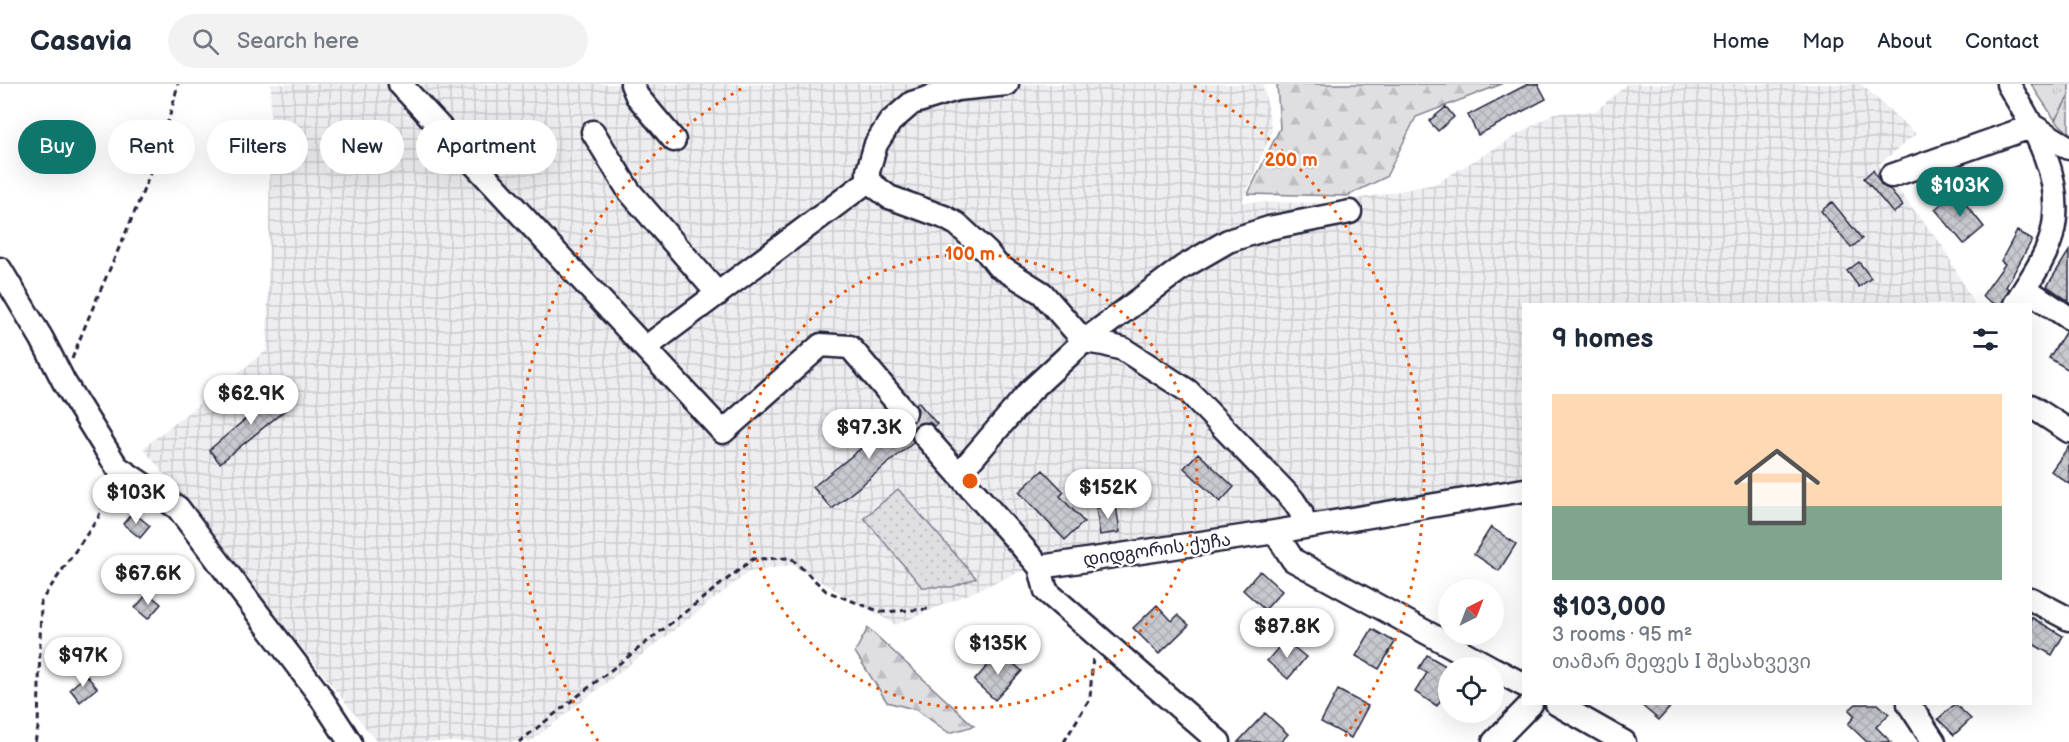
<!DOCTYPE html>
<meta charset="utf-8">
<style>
:root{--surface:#fff;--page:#f2f2f3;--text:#1f2937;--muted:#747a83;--line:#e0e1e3;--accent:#0f766e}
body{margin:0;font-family:"Balsamiq Sans","Noto Sans Georgian",sans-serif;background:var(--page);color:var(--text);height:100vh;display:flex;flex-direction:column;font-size:22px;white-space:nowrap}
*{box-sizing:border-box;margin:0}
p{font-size:20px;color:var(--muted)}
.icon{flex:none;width:33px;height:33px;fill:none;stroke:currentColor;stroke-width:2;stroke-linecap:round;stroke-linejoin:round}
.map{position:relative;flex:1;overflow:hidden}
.drawer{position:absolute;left:1522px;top:219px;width:510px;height:402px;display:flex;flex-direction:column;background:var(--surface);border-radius:0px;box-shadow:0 6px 24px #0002}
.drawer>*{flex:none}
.guide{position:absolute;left:18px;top:36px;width:570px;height:54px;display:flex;gap:12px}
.needle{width:39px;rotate:42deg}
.buttons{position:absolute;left:1438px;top:495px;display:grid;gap:12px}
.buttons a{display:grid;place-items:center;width:66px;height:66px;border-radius:50%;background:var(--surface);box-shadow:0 6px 24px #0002;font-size:30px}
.price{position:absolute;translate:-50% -51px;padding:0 14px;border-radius:21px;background:#fff;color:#222;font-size:20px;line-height:39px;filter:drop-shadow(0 2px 3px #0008)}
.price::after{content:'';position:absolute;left:50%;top:36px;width:18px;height:14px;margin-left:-9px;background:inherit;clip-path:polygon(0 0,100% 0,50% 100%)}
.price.selected{background:var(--accent);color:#fff}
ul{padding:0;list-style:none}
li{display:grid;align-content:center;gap:12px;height:318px;padding:0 30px}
li span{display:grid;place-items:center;height:186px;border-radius:0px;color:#555}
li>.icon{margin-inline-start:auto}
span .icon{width:108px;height:108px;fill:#fffc;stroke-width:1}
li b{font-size:26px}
h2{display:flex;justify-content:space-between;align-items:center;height:72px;padding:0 30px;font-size:26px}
.pill{padding:0 21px;border-radius:27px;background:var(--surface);box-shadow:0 6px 24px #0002;font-size:21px;line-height:54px}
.pill.selected{background:var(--accent);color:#fff}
header{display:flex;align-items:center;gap:36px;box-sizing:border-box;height:84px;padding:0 30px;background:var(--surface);border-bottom:2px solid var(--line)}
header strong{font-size:28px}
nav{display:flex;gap:33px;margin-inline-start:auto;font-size:21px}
.search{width:420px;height:54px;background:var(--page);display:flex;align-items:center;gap:15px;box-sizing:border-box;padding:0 21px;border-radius:33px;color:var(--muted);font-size:22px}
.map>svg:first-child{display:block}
</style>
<header>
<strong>Casavia</strong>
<div class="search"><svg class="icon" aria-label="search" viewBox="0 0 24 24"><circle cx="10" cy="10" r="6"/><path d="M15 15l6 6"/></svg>Search here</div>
<nav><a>Home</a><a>Map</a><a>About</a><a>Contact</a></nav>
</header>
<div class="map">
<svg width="2069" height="658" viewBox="0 0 2069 658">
<defs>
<pattern id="industrial-grid" width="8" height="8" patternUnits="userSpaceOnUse" patternTransform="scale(1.5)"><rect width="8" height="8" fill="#eeeef1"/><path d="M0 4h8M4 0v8" fill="none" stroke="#ccccd0"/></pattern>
<pattern id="grass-tufts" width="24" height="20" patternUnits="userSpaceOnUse" patternTransform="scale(1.5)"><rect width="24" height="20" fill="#dfdfe2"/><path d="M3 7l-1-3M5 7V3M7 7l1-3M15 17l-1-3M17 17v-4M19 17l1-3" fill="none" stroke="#bfbfc3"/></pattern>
<pattern id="forest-firs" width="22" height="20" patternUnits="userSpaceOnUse" patternTransform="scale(1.5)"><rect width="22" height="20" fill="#dfdfe2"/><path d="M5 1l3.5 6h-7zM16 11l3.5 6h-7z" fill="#bfbfc3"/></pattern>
<pattern id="park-dots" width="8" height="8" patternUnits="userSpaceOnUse" patternTransform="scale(1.5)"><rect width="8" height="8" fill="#dfdfe2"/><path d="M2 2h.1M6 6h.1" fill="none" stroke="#bfbfc3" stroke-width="1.8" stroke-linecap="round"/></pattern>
<pattern id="building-cross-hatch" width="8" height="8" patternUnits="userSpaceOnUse" patternTransform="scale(1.5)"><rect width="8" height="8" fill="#c8c8cf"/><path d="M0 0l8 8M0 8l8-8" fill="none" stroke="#acacb3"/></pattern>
</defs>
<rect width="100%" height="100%" fill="#fff"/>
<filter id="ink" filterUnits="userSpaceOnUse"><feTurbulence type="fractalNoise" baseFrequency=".0167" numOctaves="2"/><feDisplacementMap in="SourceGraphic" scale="12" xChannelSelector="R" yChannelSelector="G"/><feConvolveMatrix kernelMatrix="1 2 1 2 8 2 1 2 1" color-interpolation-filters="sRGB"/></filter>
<g filter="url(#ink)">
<path fill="url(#industrial-grid)" d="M271 0H1263L1272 47 1242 118 1336 119 1435 100 1554 29 1596 27 1627 0H1861L1916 50 1878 81 1942 161 1974 220H1524V402L1043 478 896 541 792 481 749 488 530 658H377L143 364 267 266Z"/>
<path fill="url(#grass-tufts)" stroke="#80808e" stroke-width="1.5" d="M2031 0H2069V12L2055 36Z"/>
<path fill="url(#forest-firs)" stroke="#80808e" stroke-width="1.5" d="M1277 0H1502L1416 33 1386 93 1347 112 1248 110 1280 44Z
M2069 12V49L2055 36Z
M868 544 974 642 949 649 917 626 887 618 855 568Z"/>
<path fill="url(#park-dots)" stroke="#80808e" stroke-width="1.5" d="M898 405 976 494 952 503H922L864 434Z"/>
<path fill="url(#building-cross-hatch)" stroke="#22223b" stroke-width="1.5" d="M1528 0H1538L1546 15 1478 51 1468 31Z
M1446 23 1454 33 1438 47 1429 37Z
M1873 86 1882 102 1889 105 1903 122 1893 129 1864 94Z
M1956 108 1984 143 1964 160 1935 125Z
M1832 118 1862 155 1851 164 1821 127Z
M2017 147 2032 156 2006 203 2009 205 2002 220H1994L1982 212 2005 180 2001 177Z
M2069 167V217L2047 202Z
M1859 178 1871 194 1859 203 1847 187Z
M2066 247H2069V286L2049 274Z
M281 305 290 322 220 379 209 366Z
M918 318 937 340 934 342 929 338H922L916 341 911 347 913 359 832 425 813 403 895 337 901 341H907L913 339 918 332V326L916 320Z
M2069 362V400L2051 387Z
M1198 369 1234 403 1220 418 1184 384Z
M1043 386 1064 408 1060 412 1084 438 1065 456 1019 408Z
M1116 421 1120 448 1100 451 1096 424Z
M133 428 150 442 140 454 123 440Z
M1491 443 1516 460 1499 487 1474 470Z
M1260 487 1282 507 1265 526 1243 506Z
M148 509 161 520 148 535 135 524Z
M1157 521 1172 537 1178 531 1189 541 1159 570 1133 544Z
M2031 533 2063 552 2052 571 2031 559Z
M1372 545 1395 558 1379 585 1356 572Z
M1285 556 1306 573 1288 595 1267 577Z
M1000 567 1022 587 995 616 974 597Z
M1427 571 1449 584V602L1437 622 1415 608 1427 589 1419 584Z
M86 591 97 604 80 618 70 605Z
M1338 606 1368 622 1351 654 1321 638Z
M1640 620H1673L1659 636Z
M1856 620H1878L1889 630 1876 643 1891 658H1867L1848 640 1855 632 1849 626Z
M1955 620 1971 635 1954 651 1938 635Z
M1265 629 1288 650 1281 658H1238Z"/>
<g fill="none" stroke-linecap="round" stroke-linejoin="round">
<path stroke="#d3d3d8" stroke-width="22" stroke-dasharray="22 11" stroke-linecap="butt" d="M905 328 924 351"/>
<defs>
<path id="minor" d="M400 0 723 348 821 261 850 263 905 328
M632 0 637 12 674 56
M1007 0 957 5 912 19 890 38 876 60 868 87V97L889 113 944 133 957 140 987 168 997 181 1042 209 1084 257 1104 260 1123 265 1188 307 1293 416 1301 428 1304 443
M2008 0C2035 45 2066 97 2052 151 2045 176 2028 199 2015 220
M593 48 629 107 718 210
M1891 92 2033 42 2069 64
M0 185 42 255 64 298 117 383 178 424 318 609 350 658
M2025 204 2069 234
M645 264 868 97
M2031 322 2069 347
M924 351 1040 483 1046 507 1219 658
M959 390 1030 307 1084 257 1183 183 1228 157 1269 144 1350 128
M1275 448 1293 476 1492 584
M1040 483 1275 448 1524 406
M2031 515 2069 535
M1494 585 1524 601
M1557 620 1624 658
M1909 620 1934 658
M1494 658 1531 620"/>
</defs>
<use href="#minor" stroke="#22223b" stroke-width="27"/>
<path stroke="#22223b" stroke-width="3" stroke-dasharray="6 4.5" stroke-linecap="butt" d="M72 275C107 183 156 96 178 0
M35 658 38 644 41 517 98 434 110 401
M519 658 753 475 791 474 826 507 881 528 929 525
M1064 658 1090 614 1093 571"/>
<use href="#minor" stroke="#fff" stroke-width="22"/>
</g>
</g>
<g fill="none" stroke="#e8590c" stroke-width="3" stroke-dasharray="3 6">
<circle cx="970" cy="397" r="227"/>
<path d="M598 657A454 454 0 0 1 746 2M1194 2A454 454 0 0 1 1342 657"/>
</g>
<g text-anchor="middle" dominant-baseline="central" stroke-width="4.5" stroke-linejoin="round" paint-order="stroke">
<g font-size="18" fill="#22223b" stroke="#fff">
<text transform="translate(1157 466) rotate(-8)">დიდგორის ქუჩა</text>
</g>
</g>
<circle cx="970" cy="397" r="9" fill="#e8590c" stroke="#fff" stroke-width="3"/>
<g font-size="18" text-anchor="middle" font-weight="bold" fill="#e8590c" stroke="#fff" stroke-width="4.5" stroke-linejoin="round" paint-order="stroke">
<text x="1291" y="82">200 m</text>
<text x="970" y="176">100 m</text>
</g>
</svg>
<div class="buttons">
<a><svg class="needle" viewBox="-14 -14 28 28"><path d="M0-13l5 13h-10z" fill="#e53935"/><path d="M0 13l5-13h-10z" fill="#747a83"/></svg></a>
<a><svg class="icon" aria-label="locate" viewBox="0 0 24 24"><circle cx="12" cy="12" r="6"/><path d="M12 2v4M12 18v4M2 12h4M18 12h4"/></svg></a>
</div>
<b class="price selected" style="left:1960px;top:134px">$103K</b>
<b class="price" style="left:251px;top:342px">$62.9K</b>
<b class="price" style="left:869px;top:376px">$97.3K</b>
<b class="price" style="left:1108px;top:436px">$152K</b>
<b class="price" style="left:136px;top:441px">$103K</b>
<b class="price" style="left:148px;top:522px">$67.6K</b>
<b class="price" style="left:1287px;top:575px">$87.8K</b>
<b class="price" style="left:998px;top:592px">$135K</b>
<b class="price" style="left:83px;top:604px">$97K</b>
<div class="guide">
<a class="pill selected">Buy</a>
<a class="pill">Rent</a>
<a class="pill">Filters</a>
<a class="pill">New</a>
<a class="pill">Apartment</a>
</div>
<section class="drawer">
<h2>9 homes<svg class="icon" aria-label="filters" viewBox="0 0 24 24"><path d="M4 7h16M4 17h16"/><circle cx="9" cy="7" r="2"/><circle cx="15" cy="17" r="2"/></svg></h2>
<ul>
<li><span style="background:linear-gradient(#ffd9b3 60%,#7fa58c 0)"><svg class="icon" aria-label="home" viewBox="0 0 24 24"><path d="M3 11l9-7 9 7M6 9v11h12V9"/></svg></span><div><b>$103,000</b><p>3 rooms · 95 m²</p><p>თამარ მეფეს I შესახვევი</p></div></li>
</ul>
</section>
</div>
